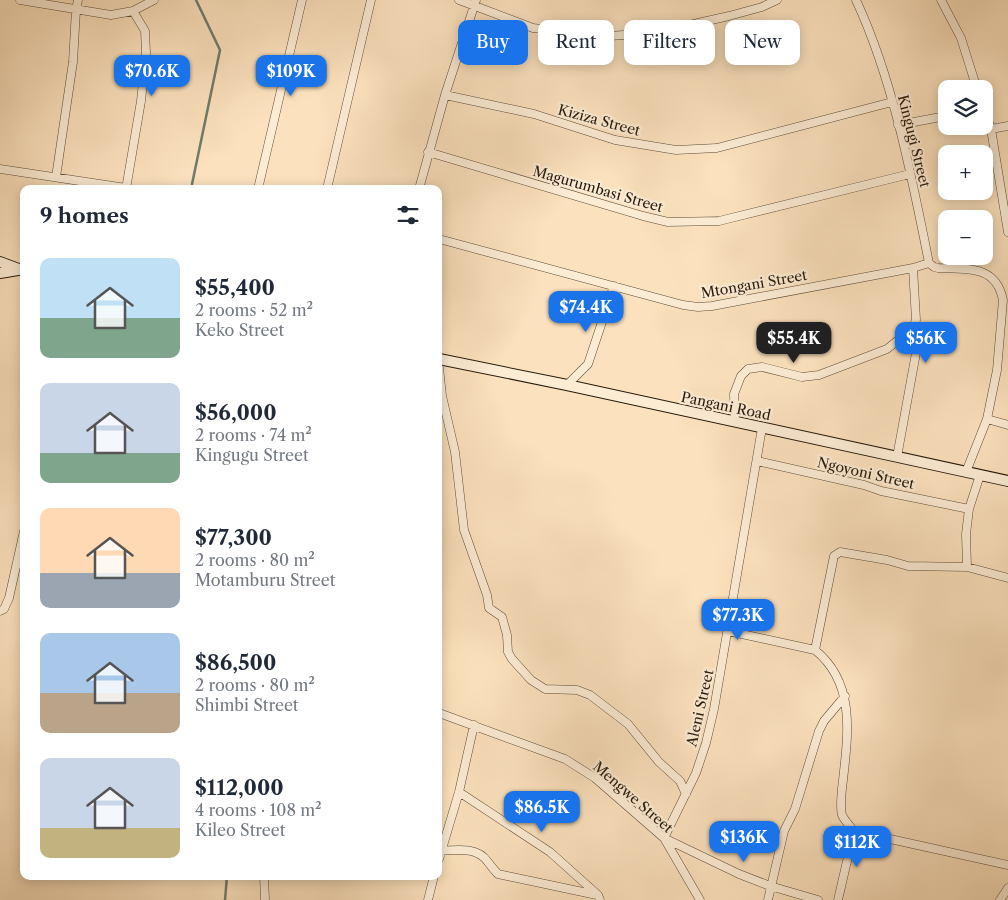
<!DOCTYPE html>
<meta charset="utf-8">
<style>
:root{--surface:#fff;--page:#f6f6f7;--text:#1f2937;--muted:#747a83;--accent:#1a73e8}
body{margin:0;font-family:"Libre Caslon Text",serif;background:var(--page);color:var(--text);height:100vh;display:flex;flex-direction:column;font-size:19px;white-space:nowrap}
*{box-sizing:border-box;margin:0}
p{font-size:16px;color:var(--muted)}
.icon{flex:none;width:28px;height:28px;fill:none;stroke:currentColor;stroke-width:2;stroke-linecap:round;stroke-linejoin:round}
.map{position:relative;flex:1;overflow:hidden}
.details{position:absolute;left:20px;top:185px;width:422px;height:695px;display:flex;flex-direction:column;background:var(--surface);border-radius:10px;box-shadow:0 2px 12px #0003}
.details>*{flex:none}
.top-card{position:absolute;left:458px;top:20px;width:475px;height:45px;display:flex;gap:10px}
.tools{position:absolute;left:938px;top:80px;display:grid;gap:10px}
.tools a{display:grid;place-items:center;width:55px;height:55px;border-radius:10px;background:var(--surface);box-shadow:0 2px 12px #0003;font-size:25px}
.price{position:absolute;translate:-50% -42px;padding:0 11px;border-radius:10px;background:var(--accent);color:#fff;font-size:16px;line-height:32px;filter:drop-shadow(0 1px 2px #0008)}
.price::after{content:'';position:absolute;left:50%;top:30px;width:15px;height:11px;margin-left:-8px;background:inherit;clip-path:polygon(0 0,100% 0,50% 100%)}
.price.selected{background:#222;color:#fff}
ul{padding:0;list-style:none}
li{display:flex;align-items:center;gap:15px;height:125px;padding:0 20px}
li span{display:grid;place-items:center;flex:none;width:140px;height:100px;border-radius:10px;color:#555}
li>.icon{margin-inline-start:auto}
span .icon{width:60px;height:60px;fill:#fffc;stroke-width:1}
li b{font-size:21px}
h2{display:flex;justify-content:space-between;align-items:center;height:60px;padding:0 20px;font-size:21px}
.tag{padding:0 18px;border-radius:10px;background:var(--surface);box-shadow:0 2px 12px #0003;font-size:18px;line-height:45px}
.tag.selected{background:var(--accent);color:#fff}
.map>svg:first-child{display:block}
</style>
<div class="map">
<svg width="1008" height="900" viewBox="0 0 1008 900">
<rect width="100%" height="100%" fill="#fbe1bd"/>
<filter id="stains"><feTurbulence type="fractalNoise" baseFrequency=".004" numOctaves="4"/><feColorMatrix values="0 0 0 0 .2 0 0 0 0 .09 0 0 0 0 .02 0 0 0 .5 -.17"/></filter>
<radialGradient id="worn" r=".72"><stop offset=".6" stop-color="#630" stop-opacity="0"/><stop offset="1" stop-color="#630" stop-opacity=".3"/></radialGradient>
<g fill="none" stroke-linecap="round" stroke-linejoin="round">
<path stroke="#6f7c6d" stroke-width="2.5" d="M191 189 220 50 196 0
M225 900 227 876"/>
<defs>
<path id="street" d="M20 0 111 15 133 11 154 0
M459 0 533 28 609 36 654 33 729 16 762 7 777 0
M856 0C893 79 912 178 929 263L934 267 938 268C968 269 996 265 1003 300L997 370 987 419 966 472
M941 0 961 38 977 89
M445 95 534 114 615 140 676 150 717 148 892 102
M984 109 991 129 1008 232
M898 125 946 116
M991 129 1008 126
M428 152 643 216 668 222 719 221 910 174
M0 169 126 188
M56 177 73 62 76 10 78 0
M126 189 141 101 146 53 145 31 133 11
M258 189 302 0
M327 189 371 0
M419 189 445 95 476 0
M439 239 683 305 698 307 712 306 913 268 929 263
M439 368 442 396 455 452 464 530 487 595 489 608 502 617 507 635 508 652 512 659 531 680 545 689 577 690 590 695 628 724 659 762 680 781 686 794
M567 385 588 364 614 286
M987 419 1008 425
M735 422 734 394 741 376 748 369 762 367 802 377 819 375 887 349 913 328
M762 428 714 709 706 743 696 773 664 838 739 874 770 886 818 900
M897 457 916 353 917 343 913 328 916 320 913 268
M757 461 864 485 881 491 969 509
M967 567 966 534 969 509 980 475
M0 611 4 609 9 598 24 531
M728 631 815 650C856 683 848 735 843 780 842 788 840 808 842 815 844 820 850 826 854 831L1008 865
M815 650 834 556 840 552 887 560 908 566 967 567 1008 578
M439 713 565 759 595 778 664 838 700 900
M459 792 550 852 598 895 600 900
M439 851C455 850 477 846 488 862 491 866 494 870 498 874L597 895
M439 859 459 792 474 725
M264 876 265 900
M428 900 434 876
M768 900 784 831 795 809 819 731 824 721 845 696
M838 900 854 831
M1000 900 1008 888"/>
<path id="secondary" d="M0 262 24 271
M0 273 18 270
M439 359 567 385 1008 481"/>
</defs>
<use href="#street" stroke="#5d4c38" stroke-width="9"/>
<use href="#secondary" stroke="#281a0b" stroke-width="12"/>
<use href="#street" stroke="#fcecd4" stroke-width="8"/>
<use href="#secondary" stroke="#fcecd4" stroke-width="10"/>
</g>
<g text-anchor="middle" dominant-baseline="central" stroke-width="4.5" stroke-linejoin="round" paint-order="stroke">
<g font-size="14" fill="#281a0b" stroke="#fcecd4">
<text transform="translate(599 120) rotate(15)">Kiziza Street</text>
<text transform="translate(914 141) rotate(76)">Kingugi Street</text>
<text transform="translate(598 189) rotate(16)">Magurumbasi Street</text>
<text transform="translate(754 284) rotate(-10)">Mtongani Street</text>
<text transform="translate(726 406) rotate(12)">Pangani Road</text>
<text transform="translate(866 473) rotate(13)">Ngoyoni Street</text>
<text transform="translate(700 708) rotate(-77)">Aleni Street</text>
<text transform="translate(633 797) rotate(41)">Mengwe Street</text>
</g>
</g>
<rect width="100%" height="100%" filter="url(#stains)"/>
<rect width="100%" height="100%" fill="url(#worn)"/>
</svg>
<div class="tools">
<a><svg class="icon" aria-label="layers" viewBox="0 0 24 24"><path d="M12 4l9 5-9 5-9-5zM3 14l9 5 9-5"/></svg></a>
<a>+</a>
<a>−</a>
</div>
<b class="price" style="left:152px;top:97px">$70.6K</b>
<b class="price" style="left:291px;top:97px">$109K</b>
<b class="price" style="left:586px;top:333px">$74.4K</b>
<b class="price selected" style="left:794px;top:364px">$55.4K</b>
<b class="price" style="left:926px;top:364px">$56K</b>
<b class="price" style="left:738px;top:641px">$77.3K</b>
<b class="price" style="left:542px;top:833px">$86.5K</b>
<b class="price" style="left:744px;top:863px">$136K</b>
<b class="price" style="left:857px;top:868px">$112K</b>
<div class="top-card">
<a class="tag selected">Buy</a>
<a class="tag">Rent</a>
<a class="tag">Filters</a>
<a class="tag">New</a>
</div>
<section class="details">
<h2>9 homes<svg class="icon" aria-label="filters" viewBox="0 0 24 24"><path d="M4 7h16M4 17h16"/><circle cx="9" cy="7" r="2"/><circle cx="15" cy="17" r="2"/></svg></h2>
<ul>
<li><span style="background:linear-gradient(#bfe0f5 60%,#7fa58c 0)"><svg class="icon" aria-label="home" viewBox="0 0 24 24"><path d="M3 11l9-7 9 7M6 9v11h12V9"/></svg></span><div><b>$55,400</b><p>2 rooms · 52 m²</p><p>Keko Street</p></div></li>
<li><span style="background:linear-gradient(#c9d6e8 70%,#7fa58c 0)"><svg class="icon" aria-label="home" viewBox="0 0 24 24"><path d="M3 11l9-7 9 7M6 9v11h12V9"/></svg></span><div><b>$56,000</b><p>2 rooms · 74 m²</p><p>Kingugu Street</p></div></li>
<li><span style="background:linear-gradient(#ffd9b3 65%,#9aa5b1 0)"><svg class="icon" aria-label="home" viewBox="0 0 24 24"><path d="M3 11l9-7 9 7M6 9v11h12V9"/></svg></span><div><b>$77,300</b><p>2 rooms · 80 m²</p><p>Motamburu Street</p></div></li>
<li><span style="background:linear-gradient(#a9c7e8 60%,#b9a48a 0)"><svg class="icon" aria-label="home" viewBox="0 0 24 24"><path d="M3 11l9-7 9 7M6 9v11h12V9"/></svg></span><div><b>$86,500</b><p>2 rooms · 80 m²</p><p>Shimbi Street</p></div></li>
<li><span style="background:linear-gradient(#c9d6e8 70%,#c2b280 0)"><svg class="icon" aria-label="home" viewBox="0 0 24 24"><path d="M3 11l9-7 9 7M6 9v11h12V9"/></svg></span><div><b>$112,000</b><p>4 rooms · 108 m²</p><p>Kileo Street</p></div></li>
</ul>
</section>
</div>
